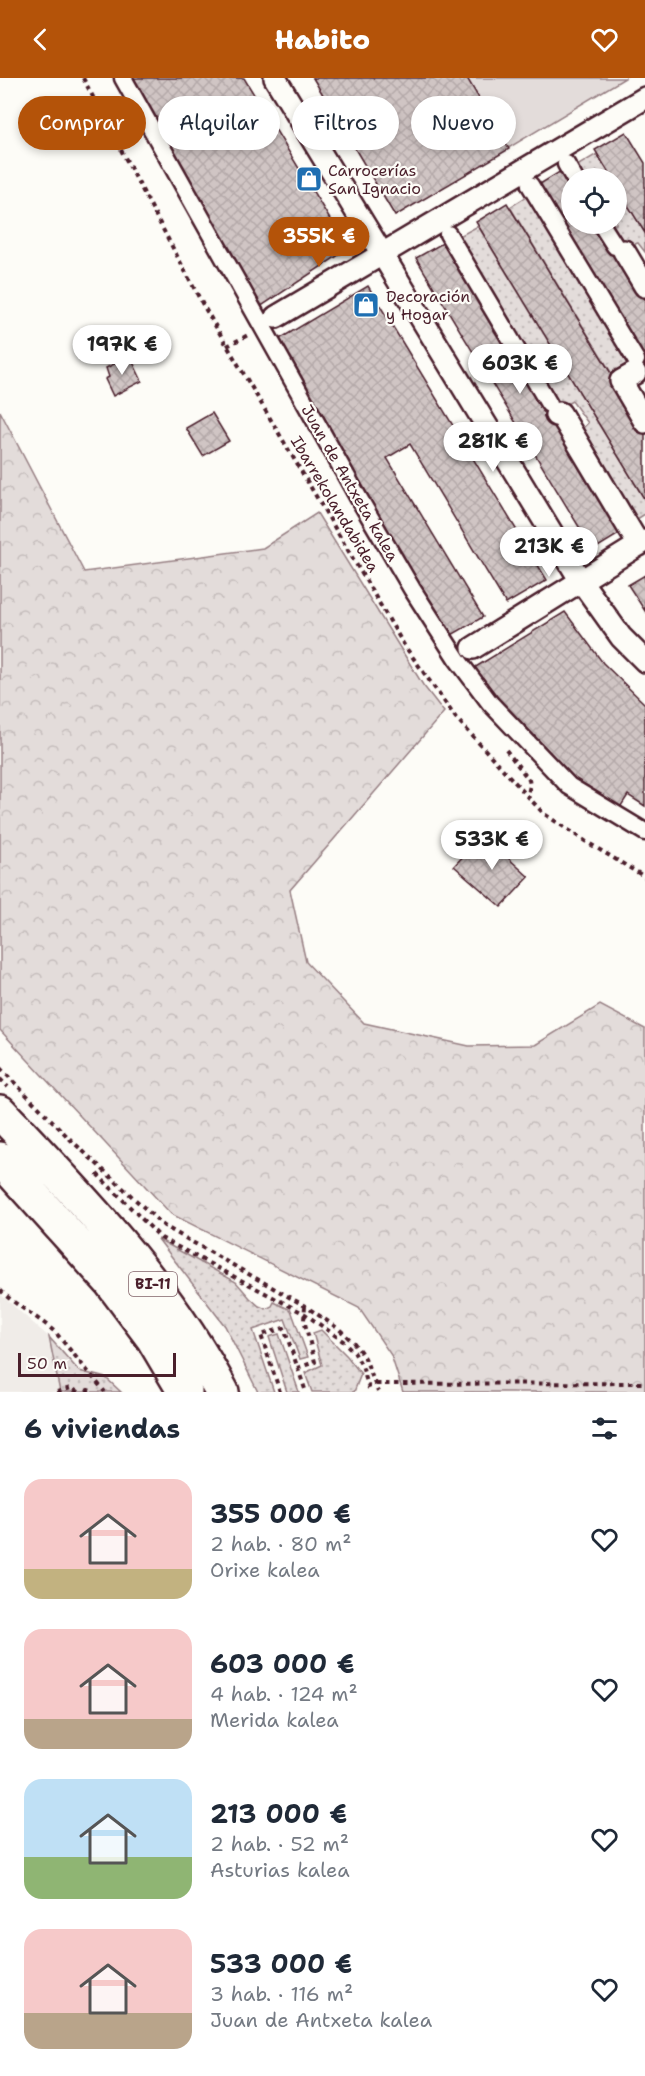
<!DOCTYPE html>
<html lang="es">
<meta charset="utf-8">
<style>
:root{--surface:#fff;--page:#f2f2f3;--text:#1f2937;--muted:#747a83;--accent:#b45309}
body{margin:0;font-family:"Shantell Sans",sans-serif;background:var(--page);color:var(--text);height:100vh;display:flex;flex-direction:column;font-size:22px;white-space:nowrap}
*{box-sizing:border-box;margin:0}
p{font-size:20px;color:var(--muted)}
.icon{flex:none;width:33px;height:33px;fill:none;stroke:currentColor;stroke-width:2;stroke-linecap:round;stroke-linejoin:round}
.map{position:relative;height:1314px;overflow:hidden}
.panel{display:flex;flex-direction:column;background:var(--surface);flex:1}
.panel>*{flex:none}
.top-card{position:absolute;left:18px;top:18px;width:609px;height:54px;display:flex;gap:12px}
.fabs{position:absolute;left:561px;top:90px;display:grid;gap:12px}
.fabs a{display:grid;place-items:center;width:66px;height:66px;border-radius:50%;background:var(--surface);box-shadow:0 3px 9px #0003;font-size:30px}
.scale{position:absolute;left:18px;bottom:15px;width:158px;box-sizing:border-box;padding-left:6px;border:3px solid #4a1f2b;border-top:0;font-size:16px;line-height:21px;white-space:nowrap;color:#4a1f2b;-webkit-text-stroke:4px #fdfcf7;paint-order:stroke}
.price{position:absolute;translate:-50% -51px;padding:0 14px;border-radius:21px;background:#fff;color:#222;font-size:20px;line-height:39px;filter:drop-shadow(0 2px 3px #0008)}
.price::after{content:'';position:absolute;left:50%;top:36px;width:18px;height:14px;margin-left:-9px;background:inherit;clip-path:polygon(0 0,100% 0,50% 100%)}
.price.current{background:var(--accent);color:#fff}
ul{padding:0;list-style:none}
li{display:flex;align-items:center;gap:18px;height:150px;padding:0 24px}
li span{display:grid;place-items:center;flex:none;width:168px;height:120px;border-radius:18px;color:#555}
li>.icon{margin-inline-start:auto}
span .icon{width:72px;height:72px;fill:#fffc;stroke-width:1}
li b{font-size:26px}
h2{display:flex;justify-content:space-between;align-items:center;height:72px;padding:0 24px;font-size:26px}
.tag{padding:0 21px;border-radius:27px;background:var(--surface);box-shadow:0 3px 9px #0003;font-size:21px;line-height:54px}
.tag.current{background:var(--accent);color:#fff}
header{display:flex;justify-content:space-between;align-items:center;height:78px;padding:0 24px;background:var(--accent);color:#fff;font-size:27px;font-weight:800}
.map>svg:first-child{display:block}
</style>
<header><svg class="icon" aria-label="back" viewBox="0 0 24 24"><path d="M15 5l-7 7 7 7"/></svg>Habito<svg class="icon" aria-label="heart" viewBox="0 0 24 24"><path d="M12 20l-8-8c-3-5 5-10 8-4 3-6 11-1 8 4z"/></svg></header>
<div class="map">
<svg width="645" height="1314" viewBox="0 0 645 1314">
<defs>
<pattern id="green-dots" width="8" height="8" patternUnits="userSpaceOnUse" patternTransform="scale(1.5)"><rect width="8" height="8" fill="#e3dcda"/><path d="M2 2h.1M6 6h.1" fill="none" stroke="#c4bcbb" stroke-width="1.8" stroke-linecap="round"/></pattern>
<pattern id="forest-crowns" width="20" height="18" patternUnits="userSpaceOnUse" patternTransform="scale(1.5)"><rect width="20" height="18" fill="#e3dcda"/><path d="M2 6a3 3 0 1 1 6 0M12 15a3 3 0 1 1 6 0" fill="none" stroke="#c4bcbb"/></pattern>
<pattern id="building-cross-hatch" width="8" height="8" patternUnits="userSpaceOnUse" patternTransform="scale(1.5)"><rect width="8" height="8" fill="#d0c5c4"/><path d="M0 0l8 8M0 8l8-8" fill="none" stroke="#b4a9a9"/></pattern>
</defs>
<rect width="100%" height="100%" fill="#fdfcf7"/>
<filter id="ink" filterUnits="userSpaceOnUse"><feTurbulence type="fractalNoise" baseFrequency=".0167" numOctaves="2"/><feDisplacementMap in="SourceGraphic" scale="12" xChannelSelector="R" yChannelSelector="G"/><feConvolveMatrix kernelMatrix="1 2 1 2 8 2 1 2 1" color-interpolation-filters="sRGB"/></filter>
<g filter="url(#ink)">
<path fill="#f0ece8" d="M0 1216 49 1259 60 1314H0Z"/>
<path fill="url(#green-dots)" stroke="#967e82" stroke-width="1.5" d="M597 76 612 100H577L572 91Z
M617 108 645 155V174L638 165 620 171 604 146H616Z
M529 117 633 284 631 292 612 296 510 129Z
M478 148 645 422V436L634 443 582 351 588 345 572 323 556 332 454 161Z
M158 1161 236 1204 250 1220 259 1228 266 1231 272 1228 274 1224 291 1232 308 1279 300 1281 285 1241 253 1252 274 1314H258L225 1248Z
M321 1252 347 1278 361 1296 354 1314H312L305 1295 322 1287 313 1255Z
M279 1256 299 1314H287L269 1259Z
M49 1259 79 1293 106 1300 121 1314H60Z"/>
<path fill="url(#forest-crowns)" stroke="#967e82" stroke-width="1.5" d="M0 333 84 494 263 470 317 435 423 607 444 634 290 812 306 884 364 945 469 968 535 967 600 927 645 951V1314H403L391 1277 359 1230 171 1136 0 952Z"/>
<path fill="#e3dcda" stroke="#967e82" stroke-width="1.5" d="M313 0H625L395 138Z"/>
<path fill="url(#building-cross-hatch)" stroke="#4a1f2b" stroke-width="1.5" d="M133 0H244L348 171 257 231Z
M313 0H467L509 71 395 138Z
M626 54 645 85V155L616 108V100H612L595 72Z
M566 90 572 100V146H599L645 221V290L535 109Z
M507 125 645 351V422L476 144Z
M448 162 624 453 593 472 416 180Z
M368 208 547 502 506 526 410 366 387 380 483 539 450 558 276 263Z
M130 278 142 303 113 318 105 301 109 299 106 290Z
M212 335 229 363 203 378 186 350Z
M645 497V533L628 507Z
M565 534 603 585 645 626V728L628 717 619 731 568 696 522 651 474 590Z
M483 757 529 799 501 829 454 788Z"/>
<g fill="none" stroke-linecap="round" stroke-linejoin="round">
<defs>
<path id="pedestrian" d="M123 0 358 419 412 511 457 581 490 625 569 708 645 754
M566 86 574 100
M530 107 636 282
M601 146 615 168
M448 156 549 326"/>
<path id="minor" d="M275 0 581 503 621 559 645 583
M624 173 645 208
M276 239 645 20
M635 295 621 303 645 344
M556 337 560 335 639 467
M473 570 645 463"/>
<path id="primary" d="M0 1034C82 1121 166 1207 222 1314
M0 1081 111 1204 153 1260 185 1314"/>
</defs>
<use href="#pedestrian" stroke="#4a1f2b" stroke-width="21"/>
<use href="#minor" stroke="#4a1f2b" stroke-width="26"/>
<use href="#primary" stroke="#4a1f2b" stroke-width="38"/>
<path stroke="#4a1f2b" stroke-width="4" stroke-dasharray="4.5 4.5" stroke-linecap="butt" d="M83 0 203 227 404 567 456 640 543 735 585 763 645 799
M227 268 248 257
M506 672 529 702 530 707 528 716
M0 990 72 1063 164 1148 305 1228 339 1251 354 1265 365 1280 378 1314
M0 1001 8 1009
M97 1096 161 1160 305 1236 343 1263 354 1274 362 1288 370 1314
M0 1212C17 1229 39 1239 56 1255L105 1314
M297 1290 315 1284 304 1242 305 1228
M376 1306 645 1305
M57 1314 71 1310 78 1314
M87 1314 88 1312 94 1314
M280 1314 261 1257 284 1250 306 1314"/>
<use href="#pedestrian" stroke="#fdfcf7" stroke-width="16"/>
<use href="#minor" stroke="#fdfcf7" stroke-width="21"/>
<use href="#primary" stroke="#fdfcf7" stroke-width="33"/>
</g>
</g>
<defs>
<symbol id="shop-square" viewBox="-11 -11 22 22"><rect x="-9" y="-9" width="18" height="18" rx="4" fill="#1f6fb2" stroke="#fdfcf7"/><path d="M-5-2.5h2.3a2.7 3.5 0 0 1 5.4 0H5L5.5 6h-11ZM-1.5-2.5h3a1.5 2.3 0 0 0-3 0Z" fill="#fff"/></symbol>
</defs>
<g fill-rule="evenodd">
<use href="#shop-square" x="294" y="86" width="30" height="30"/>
<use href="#shop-square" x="351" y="212" width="30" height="30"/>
</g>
<g text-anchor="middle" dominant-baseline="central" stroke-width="4.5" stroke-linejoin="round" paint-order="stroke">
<rect fill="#fdfcf7" stroke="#806168" stroke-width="1.5" x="129" y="1194" width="48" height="24" rx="4.5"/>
<g font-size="15" font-weight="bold" fill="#4a1f2b">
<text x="153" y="1206">BI-11</text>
</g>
<g font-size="16" fill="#4a1f2b" stroke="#fdfcf7" text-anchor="start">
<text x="328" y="92">Carrocerías<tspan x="328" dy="18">San Ignacio</tspan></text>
<text x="386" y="218">Decoración<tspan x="386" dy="18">y Hogar</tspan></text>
</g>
<g font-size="16" fill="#4a1f2b" stroke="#fdfcf7">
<text transform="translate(350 405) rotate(60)">Juan de Antxeta kalea</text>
<text transform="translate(335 426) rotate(59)">Ibarrekolandabidea</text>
</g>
</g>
</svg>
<div class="fabs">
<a><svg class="icon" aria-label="locate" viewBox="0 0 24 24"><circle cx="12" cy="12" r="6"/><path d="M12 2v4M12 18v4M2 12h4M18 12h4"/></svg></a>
</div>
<div class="scale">50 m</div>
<b class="price current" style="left:319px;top:190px">355K €</b>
<b class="price" style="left:122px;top:298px">197K €</b>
<b class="price" style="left:520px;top:317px">603K €</b>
<b class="price" style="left:493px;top:395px">281K €</b>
<b class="price" style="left:549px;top:500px">213K €</b>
<b class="price" style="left:492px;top:793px">533K €</b>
<div class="top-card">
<a class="tag current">Comprar</a>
<a class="tag">Alquilar</a>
<a class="tag">Filtros</a>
<a class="tag">Nuevo</a>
</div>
</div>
<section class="panel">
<h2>6 viviendas<svg class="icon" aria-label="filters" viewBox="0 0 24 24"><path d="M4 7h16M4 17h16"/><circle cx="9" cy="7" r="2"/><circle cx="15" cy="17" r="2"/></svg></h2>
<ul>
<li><span style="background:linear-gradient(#f6c9c9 75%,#c2b280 0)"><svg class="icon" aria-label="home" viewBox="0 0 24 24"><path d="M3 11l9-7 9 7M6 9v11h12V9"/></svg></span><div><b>355 000 €</b><p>2 hab. · 80 m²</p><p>Orixe kalea</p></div><svg class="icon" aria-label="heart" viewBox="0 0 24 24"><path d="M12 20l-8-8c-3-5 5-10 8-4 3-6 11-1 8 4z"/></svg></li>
<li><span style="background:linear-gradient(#f6c9c9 75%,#b9a48a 0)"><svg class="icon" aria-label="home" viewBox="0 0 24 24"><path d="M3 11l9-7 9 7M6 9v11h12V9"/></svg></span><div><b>603 000 €</b><p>4 hab. · 124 m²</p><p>Merida kalea</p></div><svg class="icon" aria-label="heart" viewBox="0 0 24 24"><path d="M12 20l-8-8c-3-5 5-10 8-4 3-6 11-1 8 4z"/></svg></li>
<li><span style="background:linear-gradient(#bfe0f5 65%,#8fb573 0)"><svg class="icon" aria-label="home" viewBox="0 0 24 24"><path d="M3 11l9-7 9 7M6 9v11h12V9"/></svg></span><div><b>213 000 €</b><p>2 hab. · 52 m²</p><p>Asturias kalea</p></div><svg class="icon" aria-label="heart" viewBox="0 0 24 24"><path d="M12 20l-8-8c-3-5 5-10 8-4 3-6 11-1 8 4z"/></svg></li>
<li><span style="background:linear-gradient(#f6c9c9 70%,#b9a48a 0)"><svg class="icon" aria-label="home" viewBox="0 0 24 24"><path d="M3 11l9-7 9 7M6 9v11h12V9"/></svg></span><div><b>533 000 €</b><p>3 hab. · 116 m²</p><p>Juan de Antxeta kalea</p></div><svg class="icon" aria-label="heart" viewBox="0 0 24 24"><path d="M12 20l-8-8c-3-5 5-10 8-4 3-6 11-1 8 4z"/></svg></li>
</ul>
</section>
